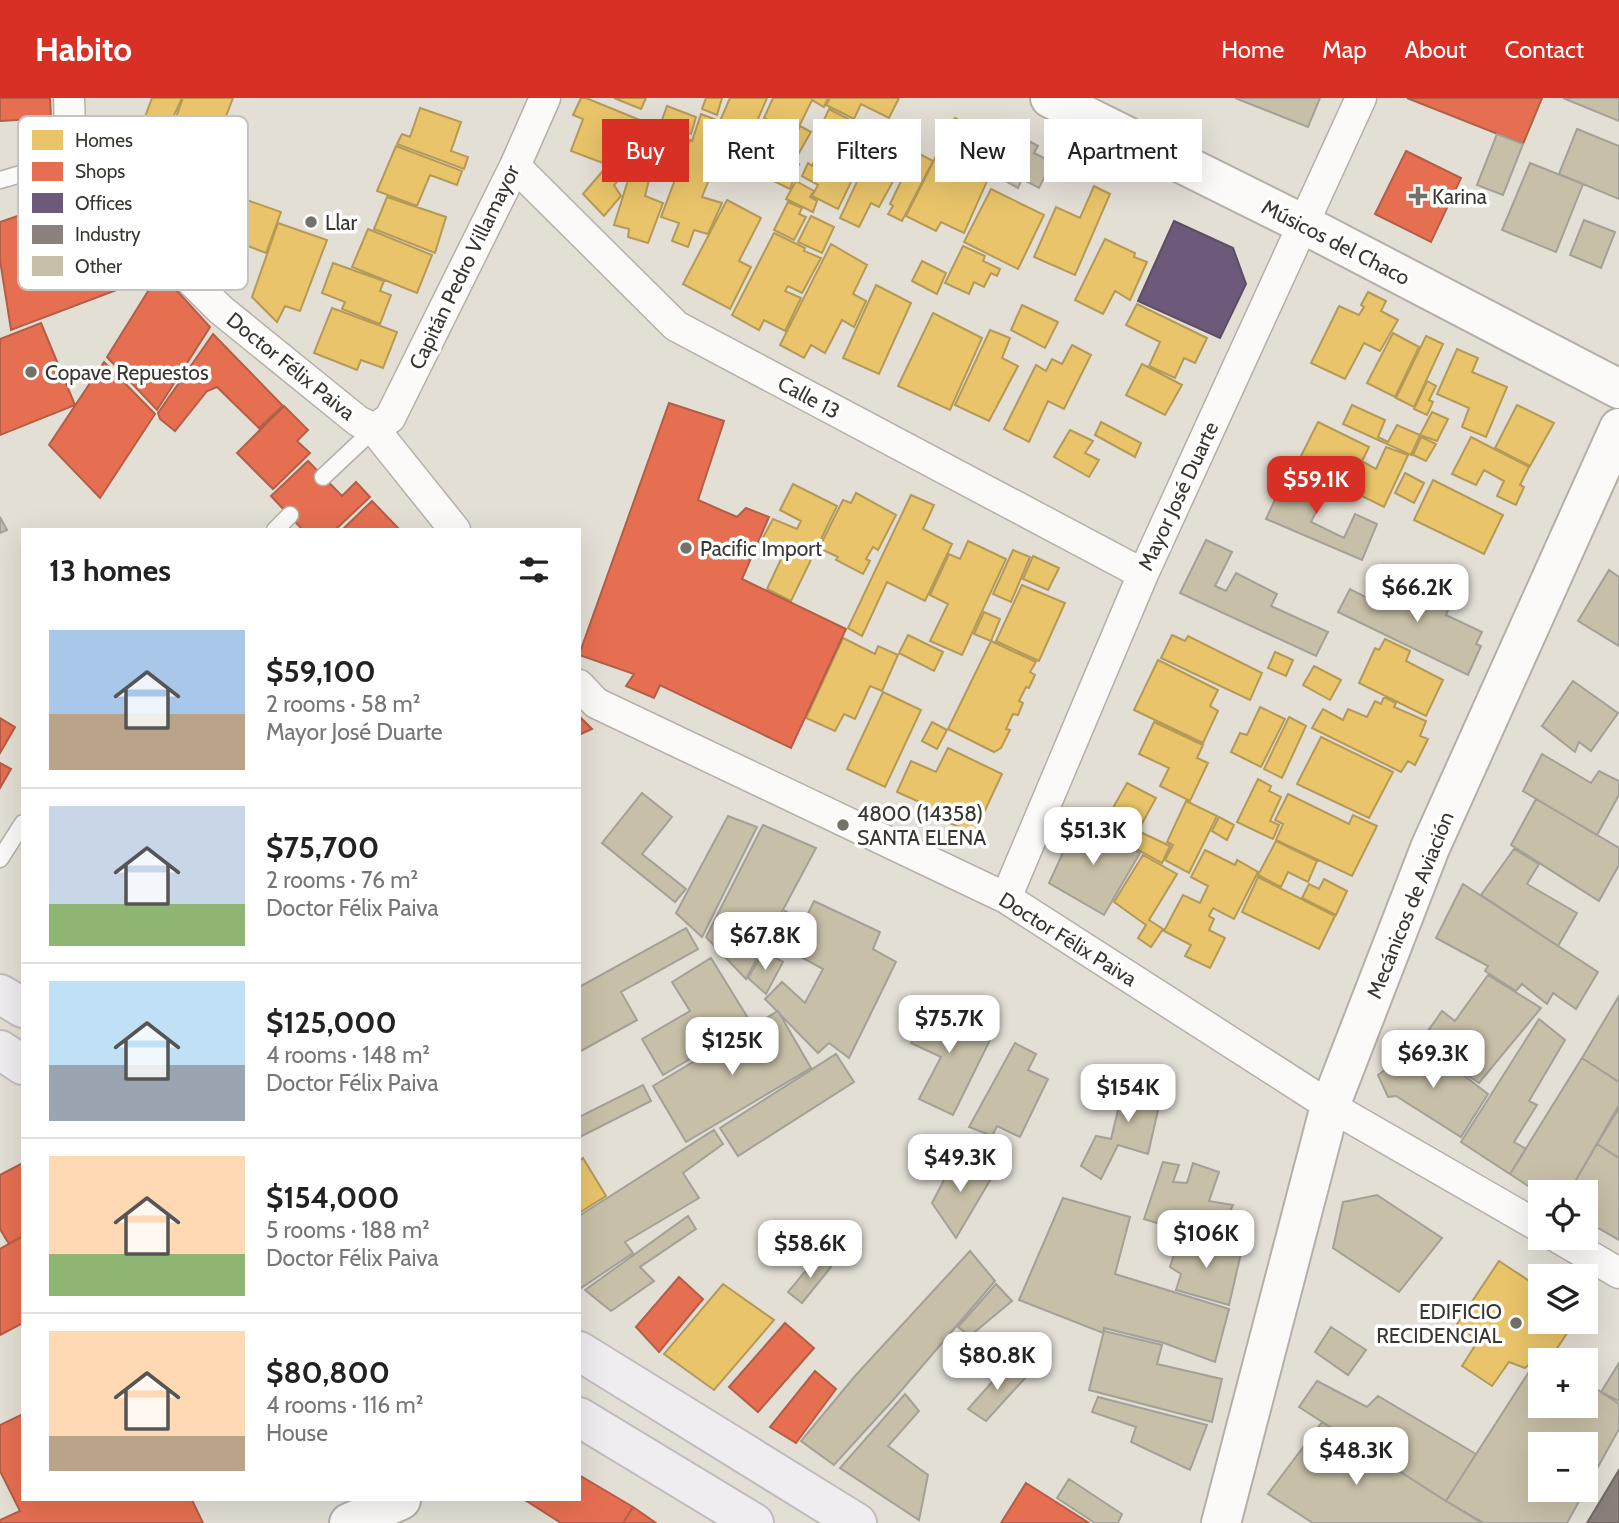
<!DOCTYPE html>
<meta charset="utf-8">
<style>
:root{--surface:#fff;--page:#f2f2f2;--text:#222;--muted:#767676;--line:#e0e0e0;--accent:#d93025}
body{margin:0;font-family:Cabin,sans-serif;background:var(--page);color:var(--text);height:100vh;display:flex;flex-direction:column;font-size:26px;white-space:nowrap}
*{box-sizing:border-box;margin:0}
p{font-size:23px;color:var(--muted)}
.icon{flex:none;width:38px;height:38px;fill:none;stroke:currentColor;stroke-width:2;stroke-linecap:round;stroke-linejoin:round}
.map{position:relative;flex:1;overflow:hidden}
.details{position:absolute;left:21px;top:430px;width:560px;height:973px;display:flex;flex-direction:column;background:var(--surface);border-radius:0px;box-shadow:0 7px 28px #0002}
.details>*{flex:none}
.top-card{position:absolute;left:602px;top:21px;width:665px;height:63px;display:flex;gap:14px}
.controls{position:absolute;left:1528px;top:1082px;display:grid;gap:14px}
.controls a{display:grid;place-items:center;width:70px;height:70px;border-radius:0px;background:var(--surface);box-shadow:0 7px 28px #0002;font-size:35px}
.price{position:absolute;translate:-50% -60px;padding:0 16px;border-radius:14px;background:#fff;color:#222;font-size:23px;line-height:46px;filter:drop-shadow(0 2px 4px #0008)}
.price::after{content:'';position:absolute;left:50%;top:42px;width:21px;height:16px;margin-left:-10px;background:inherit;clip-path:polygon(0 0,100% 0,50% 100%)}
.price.current{background:var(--accent);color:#fff}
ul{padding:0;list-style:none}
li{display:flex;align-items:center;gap:21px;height:175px;padding:0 28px}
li+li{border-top:2px solid var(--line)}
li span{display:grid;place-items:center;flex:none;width:196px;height:140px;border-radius:0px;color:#555}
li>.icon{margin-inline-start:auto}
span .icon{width:84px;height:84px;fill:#fffc;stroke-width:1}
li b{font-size:30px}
h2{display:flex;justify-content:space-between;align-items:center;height:84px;padding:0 28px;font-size:30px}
.chip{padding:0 24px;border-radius:0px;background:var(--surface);box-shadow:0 7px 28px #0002;font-size:24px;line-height:63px}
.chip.current{background:var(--accent);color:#fff}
header{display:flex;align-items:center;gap:42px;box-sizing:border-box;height:98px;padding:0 35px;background:var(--accent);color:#fff}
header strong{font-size:33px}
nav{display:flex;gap:38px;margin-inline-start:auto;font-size:24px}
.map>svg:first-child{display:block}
</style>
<header>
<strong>Habito</strong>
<nav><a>Home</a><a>Map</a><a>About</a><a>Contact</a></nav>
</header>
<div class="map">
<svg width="1619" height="1425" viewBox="0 0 1619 1425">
<rect width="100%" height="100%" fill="#e3dfd5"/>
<path fill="#e9c46a" stroke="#b49958" stroke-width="2" d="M152 0H182L169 28 145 19Z
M183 0H233L217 41 174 25Z
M581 0H586L640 22 627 57 623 55 616 70 571 53 583 21 573 17Z
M614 0H646L641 11Z
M706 0H722L717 17 702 11Z
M730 0H767L751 37 720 23Z
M773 0H813L790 47 766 36 772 24 764 20Z
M813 0H828L824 9 812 2Z
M830 0H899L889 20 861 6 854 21 826 7Z
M667 8 696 19 691 36 679 31 672 54 653 47Z
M420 10 461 24 451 53 468 59 464 71 397 46 402 36 410 39Z
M829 11 875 35 838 111 812 98 818 87 802 78 808 65 812 68 824 43 816 39Z
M701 16 727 26 716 53 720 54 702 99 722 105 708 136 694 132 688 149 672 143 679 125 661 119 690 42 692 43Z
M955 20 975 31 959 65 988 81 964 135 941 124 936 133 906 118Z
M800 28 811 34 795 62 780 56 785 46 791 49Z
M881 32 911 50 879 109 871 105 859 129 840 120Z
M756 35 780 48 775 56 799 66 790 91 741 67Z
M634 41 642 43 648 50 614 87 621 98 604 118 583 96 607 68 617 72 624 57 628 58Z
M396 48 462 73 457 87 430 77 417 108 377 93Z
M912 52 933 63 902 123 888 116 893 108 890 106 905 75 902 73Z
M630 76 649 82 645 98 663 105 648 145 628 139 629 131 614 127Z
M796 83 814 93 810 99 817 103 813 114 786 101Z
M1094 88 1110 96 1075 177 1034 159 1056 109 1080 120Z
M991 91 1044 117 1018 171 964 144Z
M387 99 446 119 435 155 374 131Z
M244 101 281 114 266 155 243 146 237 162 223 156Z
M727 102 761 120 739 163 751 169 730 211 683 186Z
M788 104 802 110 799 116 806 119 794 142 774 132Z
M811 118 834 129 822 155 798 144Z
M278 125 327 142 300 213 285 208 277 224 252 199Z
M368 131 432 157 417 195 352 169Z
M774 135 805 150 804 153 821 160 802 195 788 188 785 193 801 200 785 233 764 222 759 232 732 217Z
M1105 141 1135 155 1134 159 1147 164 1130 202 1115 193 1103 216 1075 202Z
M831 146 867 167 853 196 866 203 854 229 842 222 825 255 811 247 804 260 780 247Z
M963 148 985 158 983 163 1000 171 997 178 991 175 984 189 974 184 969 196 945 185Z
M922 163 946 175 937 196 912 183Z
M333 165 384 183 380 193 391 197 380 226 342 211 345 204 322 195Z
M876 187 911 205 879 276 843 260Z
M1368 194 1386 203 1381 213 1398 222 1380 253 1364 245 1345 281 1311 265 1339 208 1359 217 1364 209 1361 207Z
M1137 206 1207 240 1195 265 1184 260 1175 280 1149 268 1160 244 1126 227Z
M1022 207 1058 224 1045 250 1011 232Z
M332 210 397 234 383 270 361 262 357 272 314 255Z
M933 215 982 240 950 312 898 288Z
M990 232 1010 240 1002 260 1018 268 989 323 955 307Z
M1393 235 1419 249 1395 299 1367 285Z
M1426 238 1443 246 1414 309 1396 300Z
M1072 247 1091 257 1064 311 1048 303 1029 344 1004 331 1036 267 1046 273 1052 261 1062 266Z
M1457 251 1478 260 1472 274 1507 289 1486 339 1462 329 1469 310 1437 296Z
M1142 266 1182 287 1165 317 1126 297Z
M1427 283 1436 288 1429 302 1433 304 1427 317 1414 311Z
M1352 307 1385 322 1378 339 1388 344 1397 327 1420 337 1411 357 1343 326Z
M1517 307 1554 325 1530 368 1495 350Z
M1432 314 1448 321 1437 343 1420 337Z
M1101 324 1141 345 1135 359 1095 337Z
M1318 324 1369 349 1362 363 1376 371 1386 349 1408 357 1384 409 1297 366Z
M1070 332 1093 343 1085 355 1099 362 1089 379 1054 359Z
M1421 339 1436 346 1426 363 1413 357Z
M1471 339 1529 369 1520 387 1524 389 1516 407 1497 398 1504 383 1484 372 1476 387 1452 376Z
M1405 375 1424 385 1414 405 1395 395Z
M1433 382 1503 417 1484 456 1414 422Z
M793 386 837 408 791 503 767 491 782 459 759 447 773 421 797 431 801 423 780 412Z
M856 395 896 417 878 452 873 449 866 461 870 463 863 476 836 462 838 459 819 450 843 402 851 405Z
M911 397 934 407 923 431 952 446 925 503 887 484 862 538 848 530Z
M968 443 1006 461 962 557 930 543 948 506 930 497 949 456 960 461Z
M1013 452 1030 459 1011 504 993 496Z
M1033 458 1059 470 1048 492 1023 481Z
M1022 487 1065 505 1039 563 996 543Z
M984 514 1000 521 991 543 974 536Z
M908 537 943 554 934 573 899 555Z
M1172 537 1185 543 1188 538 1262 575 1250 602 1161 560Z
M843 540 875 556 878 548 898 557 882 593 870 588 855 621 844 616 835 633 806 620Z
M1385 541 1410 553 1406 563 1443 582 1426 618 1359 585 1375 550 1379 552Z
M991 543 1036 564 1030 574 1035 577 1029 590 1026 589 1019 603 1023 605 1018 617 1013 616 1006 631 1010 632 1001 650 994 654 948 631Z
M1275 554 1293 562 1286 578 1268 570Z
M1158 562 1218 592 1210 608 1218 613 1203 645 1134 612Z
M1314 568 1341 582 1330 602 1303 587Z
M883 594 921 612 885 689 847 671Z
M1384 599 1396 605 1394 609 1426 623 1420 638 1428 641 1415 667 1408 663 1401 674 1312 630 1323 611 1343 622 1348 611 1367 619 1375 603 1381 606Z
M1260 609 1285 621 1261 669 1231 654 1240 635 1247 637Z
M1289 619 1306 628 1282 680 1264 671Z
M932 624 947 632 937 651 922 643Z
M1154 624 1203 647 1197 660 1208 665 1190 703 1160 688 1169 670 1139 656Z
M1321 639 1393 674 1369 720 1297 686Z
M948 650 1002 676 974 736 921 712 924 706 897 694 911 663 936 674Z
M1258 681 1271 688 1269 693 1281 699 1270 723 1279 727 1273 741 1237 724Z
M1127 685 1156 700 1138 733 1170 748 1162 765 1101 731Z
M1288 696 1349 726 1353 717 1377 728 1352 778 1276 742 1283 726 1275 722Z
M1186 703 1217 718 1189 775 1165 762 1173 747 1167 744Z
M1219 719 1234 727 1227 742 1212 733Z
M1276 743 1317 763 1308 784 1288 774 1281 789 1258 777Z
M1205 752 1235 767 1237 762 1258 774 1234 821 1213 810 1209 818 1214 821 1209 832 1225 840 1210 870 1185 858 1191 847 1164 833 1183 797 1200 805 1208 788 1191 779Z
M1143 757 1177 776 1149 822 1163 831 1151 849 1138 840 1146 827 1114 804Z
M1258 779 1335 818 1319 851 1242 814Z
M1324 781 1347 793 1336 817 1302 800 1309 786 1319 791Z
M583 1060 606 1098 579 1115V1063Z
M1499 1163 1540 1190V1223H1575L1550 1261 1541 1255 1525 1270 1509 1264 1492 1288 1462 1268 1478 1243 1457 1226Z
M723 1186 774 1222 714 1292 664 1256Z"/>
<path fill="#e76f51" stroke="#b35e47" stroke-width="2" d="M0 0H50L51 20 0 23Z
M1407 0H1542L1523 46Z
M1406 53 1461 80 1431 144 1375 116Z
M84 95 156 177 11 232 0 162V124Z
M160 174 210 229 157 312 107 259Z
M41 225 75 307 0 337V241Z
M213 236 283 308 259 330 217 289 207 293 175 333 160 321 158 315Z
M104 264 155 316 100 400 49 347Z
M669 305 724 323 698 402 737 419 746 410 769 419 742 481 846 531 791 650 660 587 654 600 626 588 634 576 579 557Z
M284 308 308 332 297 343 310 355 273 391 237 355Z
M308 363 342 398 356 384 370 399 335 432H299L301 430 271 398Z
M372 403 400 432H342Z
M579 618 592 631 579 637Z
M0 620 15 629 0 655Z
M0 665 11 671 0 690Z
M23 1065V1138L9 1146 0 1131V1077Z
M23 1138V1225L0 1237V1151Z
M679 1179 703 1201 659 1254 636 1229Z
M785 1225 814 1250 758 1314 729 1289Z
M815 1273 836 1291 796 1345 770 1329Z
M23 1316V1402H192L203 1425H0V1422L20 1413 0 1373V1327Z
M579 1377 633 1409 623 1425H561L525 1402H579Z
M1026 1385 1089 1425H1001Z
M633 1409 656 1425H623Z"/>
<path fill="#6d597a" stroke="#5d4e64" stroke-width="2" d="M1174 123 1233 150 1246 186 1220 240 1138 203Z"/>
<path fill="#8a817c" stroke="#726a65" stroke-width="2" d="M1619 1372V1425H1587Z"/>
<path fill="#c7bfa7" stroke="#a3a098" stroke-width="2" fill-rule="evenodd" d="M1235 0H1320L1308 29Z
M1563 0H1619V23Z
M1577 31 1619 48V101L1559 76Z
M1016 36 1038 48 1034 55 1052 64 1039 90 1022 81 1018 90 995 77Z
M1497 36 1523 46 1503 97 1477 87Z
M1530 65 1583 86 1556 154 1502 132Z
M1584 122 1615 134 1601 170 1570 157Z
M1291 367 1319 380 1311 398 1321 404 1311 424 1344 440 1355 416 1377 426 1362 462 1266 421Z
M0 419 7 432 0 435Z
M1206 442 1232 454 1215 488 1226 493 1236 475 1277 496 1271 508 1328 534 1316 558 1180 495Z
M1609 472 1619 479V548L1578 523Z
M1398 479 1423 491 1422 495 1450 508 1446 517 1482 534 1476 546 1481 548 1468 577 1338 514 1350 491 1383 508Z
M1573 583 1618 615 1591 653 1579 644 1575 654 1542 628Z
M1542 656 1591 685 1599 673 1619 683V697L1597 737 1523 693Z
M642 695 672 719 642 756 686 791 675 804 602 745Z
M1536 701 1619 750V767L1599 803 1511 747Z
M728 718 757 729 702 839 676 815Z
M1078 722 1140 755 1104 817 1049 785Z
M763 727 816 750 746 881 706 839Z
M1514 751 1539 766 1527 786 1577 815 1558 848 1481 797Z
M1463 786 1598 874 1576 911 1553 895 1547 906 1522 886 1516 893 1485 873 1488 868 1436 840Z
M814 803 880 834 873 851 896 864 849 960 829 945 818 955 765 901 782 884 805 905 823 871 790 853Z
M785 813 800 821 785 849 770 842Z
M686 830 698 851 621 894 637 922 579 954V889Z
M764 853 783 864 766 896 748 880Z
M711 860 751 925 663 977 642 941 690 913 672 884Z
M1488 877 1541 910 1479 985 1454 968 1461 960 1423 940 1442 913 1455 923Z
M1619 898V984L1582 960Z
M935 902 965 912 958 924 991 940 953 1017 919 1001 941 959 911 945Z
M778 913 811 970 686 1044 653 988Z
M1539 921 1565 942 1529 1003 1537 1007 1514 1044 1526 1051 1510 1076 1461 1044Z
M1015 945 1036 956 1028 972 1048 981 1020 1039 997 1028 992 1038 969 1029Z
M1396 945 1438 971 1445 963 1488 996 1461 1039 1396 998 1388 999 1378 977 1389 969Z
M836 956 854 984 738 1058 720 1030Z
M1582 960 1619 984V1007L1569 1094H1540V1096L1510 1076Z
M1127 975 1164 986 1148 1056 1118 1047 1101 1081 1081 1068 1096 1038 1111 1041Z
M643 987 651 1003 580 1039 579 1019Z
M1619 1010V1060L1597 1046Z
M714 1032 723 1046 683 1075 699 1100 625 1144 633 1155 581 1190 579 1189V1118Z
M1597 1046 1619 1060V1142L1586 1123V1094H1569Z
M957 1057 992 1079 956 1140 932 1105Z
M1163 1064 1179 1067 1173 1084 1187 1085 1193 1065 1219 1074 1209 1103 1233 1107 1216 1143 1144 1121Z
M1377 1097 1442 1140 1399 1194 1333 1150 1343 1104Z
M1063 1100 1130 1119 1115 1176 1229 1211 1215 1264 1164 1245 1104 1230 1103 1235 1019 1202Z
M688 1118 696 1131 640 1169 654 1183 611 1213 585 1192Z
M1179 1141 1242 1151 1229 1207 1176 1192 1181 1176 1170 1169Z
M970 1153 995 1183 894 1301 834 1367 801 1343 855 1278Z
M818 1158 831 1169 802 1205 788 1194Z
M996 1186 1012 1203 970 1238 958 1229Z
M1331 1229 1366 1252 1348 1277 1315 1254Z
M1104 1233 1162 1247 1157 1266 1222 1281 1212 1324 1089 1292Z
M1541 1255 1551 1262H1540V1307H1586V1284L1619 1306V1331L1567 1425H1484L1446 1403ZM1540 1346H1586V1391H1540Z
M1010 1264 1026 1279 986 1323 968 1311Z
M1619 1265V1303L1601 1294Z
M1317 1283 1367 1309 1378 1298 1476 1356 1446 1403 1299 1309Z
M905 1296 919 1313 888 1348 928 1377 919 1422 840 1370Z
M1098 1299 1207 1327 1190 1372 1131 1344 1136 1329 1092 1314Z
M1322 1324 1446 1403 1482 1425H1313L1268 1396Z
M1069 1381 1122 1416 1118 1425H1095L1057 1400Z"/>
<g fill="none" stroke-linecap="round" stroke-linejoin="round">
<defs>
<path id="lane" d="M0 82 52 67 84 63 120 31
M323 379 374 331
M275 432 290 417
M0 761 23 725"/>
<path id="street" d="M69 0 70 30 84 63 106 98 221 212 358 323 374 331 455 432
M515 68 676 228 1143 476
M374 331 390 320 515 68 545 0
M579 587 596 605 1006 800 1330 1008 1540 1129
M1006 800 1143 476 1361 0
M1557 1139 1619 1175"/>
<path id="secondary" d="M1050 0 1303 126 1619 291
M349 1425 401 1402
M1221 1425 1330 1008 1430 750 1619 330"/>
<path id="highway" d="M0 896 23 910
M0 952 23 967
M579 1253 857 1425
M579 1319 754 1425"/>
</defs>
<use href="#lane" stroke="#b4b0a8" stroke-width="19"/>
<use href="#street" stroke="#b4b0a8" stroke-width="33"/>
<use href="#secondary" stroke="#b4b0a8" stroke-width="42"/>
<use href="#highway" stroke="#c0bcbd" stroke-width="42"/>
<use href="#lane" stroke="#fbfaf9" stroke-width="16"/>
<use href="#street" stroke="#fbfaf9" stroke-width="30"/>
<use href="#secondary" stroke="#fbfaf9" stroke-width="38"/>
<use href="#highway" stroke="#f0edf1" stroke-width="38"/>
</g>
<g fill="#747169" stroke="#fff" stroke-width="2.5">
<path d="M1414.5 87.5h7v7h7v7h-7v7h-7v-7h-7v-7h7z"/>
<circle cx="311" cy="124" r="7"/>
<circle cx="31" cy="274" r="7"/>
<circle cx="686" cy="450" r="7"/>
<circle cx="843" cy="727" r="7"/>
<circle cx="1516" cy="1225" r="7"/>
</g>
<g text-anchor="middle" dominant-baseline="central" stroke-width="7" stroke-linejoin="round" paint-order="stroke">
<g font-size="21" fill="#39362f" stroke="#fff" text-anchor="start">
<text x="1432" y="98">Karina</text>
<text x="325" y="124">Llar</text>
<text x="45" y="274">Copave Repuestos</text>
<text x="700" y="450">Pacific Import</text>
<text x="857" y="715">4800 (14358)<tspan x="857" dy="24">SANTA ELENA</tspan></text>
<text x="1502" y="1213" text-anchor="end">EDIFICIO<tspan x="1502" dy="24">RECIDENCIAL</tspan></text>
</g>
<g font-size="21" fill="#39362f" stroke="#fff">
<text transform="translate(1336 144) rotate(27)">Músicos del Chaco</text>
<text transform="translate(464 169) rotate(-64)">Capitán Pedro Villamayor</text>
<text transform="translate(291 268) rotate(39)">Doctor Félix Paiva</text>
<text transform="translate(809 299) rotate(28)">Calle 13</text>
<text transform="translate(1178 398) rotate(-65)">Mayor José Duarte</text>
<text transform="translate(1410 807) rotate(-68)">Mecánicos de Aviación</text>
<text transform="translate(1068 841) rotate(32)">Doctor Félix Paiva</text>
</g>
</g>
<rect x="18" y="18" width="230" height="174" rx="10" fill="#fff" stroke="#c4c3c1" stroke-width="2"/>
<rect x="32" y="32" width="31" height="20" fill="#e9c46a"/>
<rect x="32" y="64" width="31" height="19" fill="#e76f51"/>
<rect x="32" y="95" width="31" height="20" fill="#6d597a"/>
<rect x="32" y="127" width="31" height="19" fill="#8a817c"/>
<rect x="32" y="158" width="31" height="20" fill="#c7bfa7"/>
<g font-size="19" fill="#39362f">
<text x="75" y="49">Homes</text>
<text x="75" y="80">Shops</text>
<text x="75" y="112">Offices</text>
<text x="75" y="143">Industry</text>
<text x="75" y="175">Other</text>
</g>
</svg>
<div class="controls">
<a><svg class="icon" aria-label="locate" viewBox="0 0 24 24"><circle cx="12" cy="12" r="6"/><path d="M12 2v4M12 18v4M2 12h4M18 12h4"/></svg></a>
<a><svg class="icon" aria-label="layers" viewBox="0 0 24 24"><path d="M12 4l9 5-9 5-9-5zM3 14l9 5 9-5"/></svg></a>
<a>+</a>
<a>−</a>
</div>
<b class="price current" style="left:1316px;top:418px">$59.1K</b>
<b class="price" style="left:1417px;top:526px">$66.2K</b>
<b class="price" style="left:1093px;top:769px">$51.3K</b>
<b class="price" style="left:765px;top:874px">$67.8K</b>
<b class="price" style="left:949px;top:957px">$75.7K</b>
<b class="price" style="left:732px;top:979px">$125K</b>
<b class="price" style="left:1433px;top:992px">$69.3K</b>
<b class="price" style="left:1128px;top:1026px">$154K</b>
<b class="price" style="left:960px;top:1096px">$49.3K</b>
<b class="price" style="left:1206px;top:1172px">$106K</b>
<b class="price" style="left:810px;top:1182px">$58.6K</b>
<b class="price" style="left:997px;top:1294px">$80.8K</b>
<b class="price" style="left:1356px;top:1389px">$48.3K</b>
<div class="top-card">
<a class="chip current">Buy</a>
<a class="chip">Rent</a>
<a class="chip">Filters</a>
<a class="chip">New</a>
<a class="chip">Apartment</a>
</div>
<section class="details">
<h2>13 homes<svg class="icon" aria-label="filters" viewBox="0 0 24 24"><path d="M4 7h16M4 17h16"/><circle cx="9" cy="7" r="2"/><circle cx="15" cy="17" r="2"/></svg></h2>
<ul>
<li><span style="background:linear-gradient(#a9c7e8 60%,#b9a48a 0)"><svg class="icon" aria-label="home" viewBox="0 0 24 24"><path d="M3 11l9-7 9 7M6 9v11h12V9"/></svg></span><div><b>$59,100</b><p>2 rooms · 58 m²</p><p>Mayor José Duarte</p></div></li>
<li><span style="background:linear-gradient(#c9d6e8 70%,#8fb573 0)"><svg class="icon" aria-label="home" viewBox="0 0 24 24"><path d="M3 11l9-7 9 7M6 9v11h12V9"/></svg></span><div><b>$75,700</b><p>2 rooms · 76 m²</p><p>Doctor Félix Paiva</p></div></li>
<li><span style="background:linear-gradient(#bfe0f5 60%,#9aa5b1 0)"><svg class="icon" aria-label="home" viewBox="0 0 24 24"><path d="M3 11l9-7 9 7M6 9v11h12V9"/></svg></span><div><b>$125,000</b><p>4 rooms · 148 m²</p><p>Doctor Félix Paiva</p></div></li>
<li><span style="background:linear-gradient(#ffd9b3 70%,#8fb573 0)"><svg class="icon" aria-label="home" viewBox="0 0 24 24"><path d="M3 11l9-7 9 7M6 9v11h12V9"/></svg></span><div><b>$154,000</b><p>5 rooms · 188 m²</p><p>Doctor Félix Paiva</p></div></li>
<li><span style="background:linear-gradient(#ffd9b3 75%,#b9a48a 0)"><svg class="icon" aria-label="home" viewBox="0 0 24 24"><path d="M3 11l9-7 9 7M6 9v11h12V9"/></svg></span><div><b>$80,800</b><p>4 rooms · 116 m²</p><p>House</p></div></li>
</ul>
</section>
</div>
